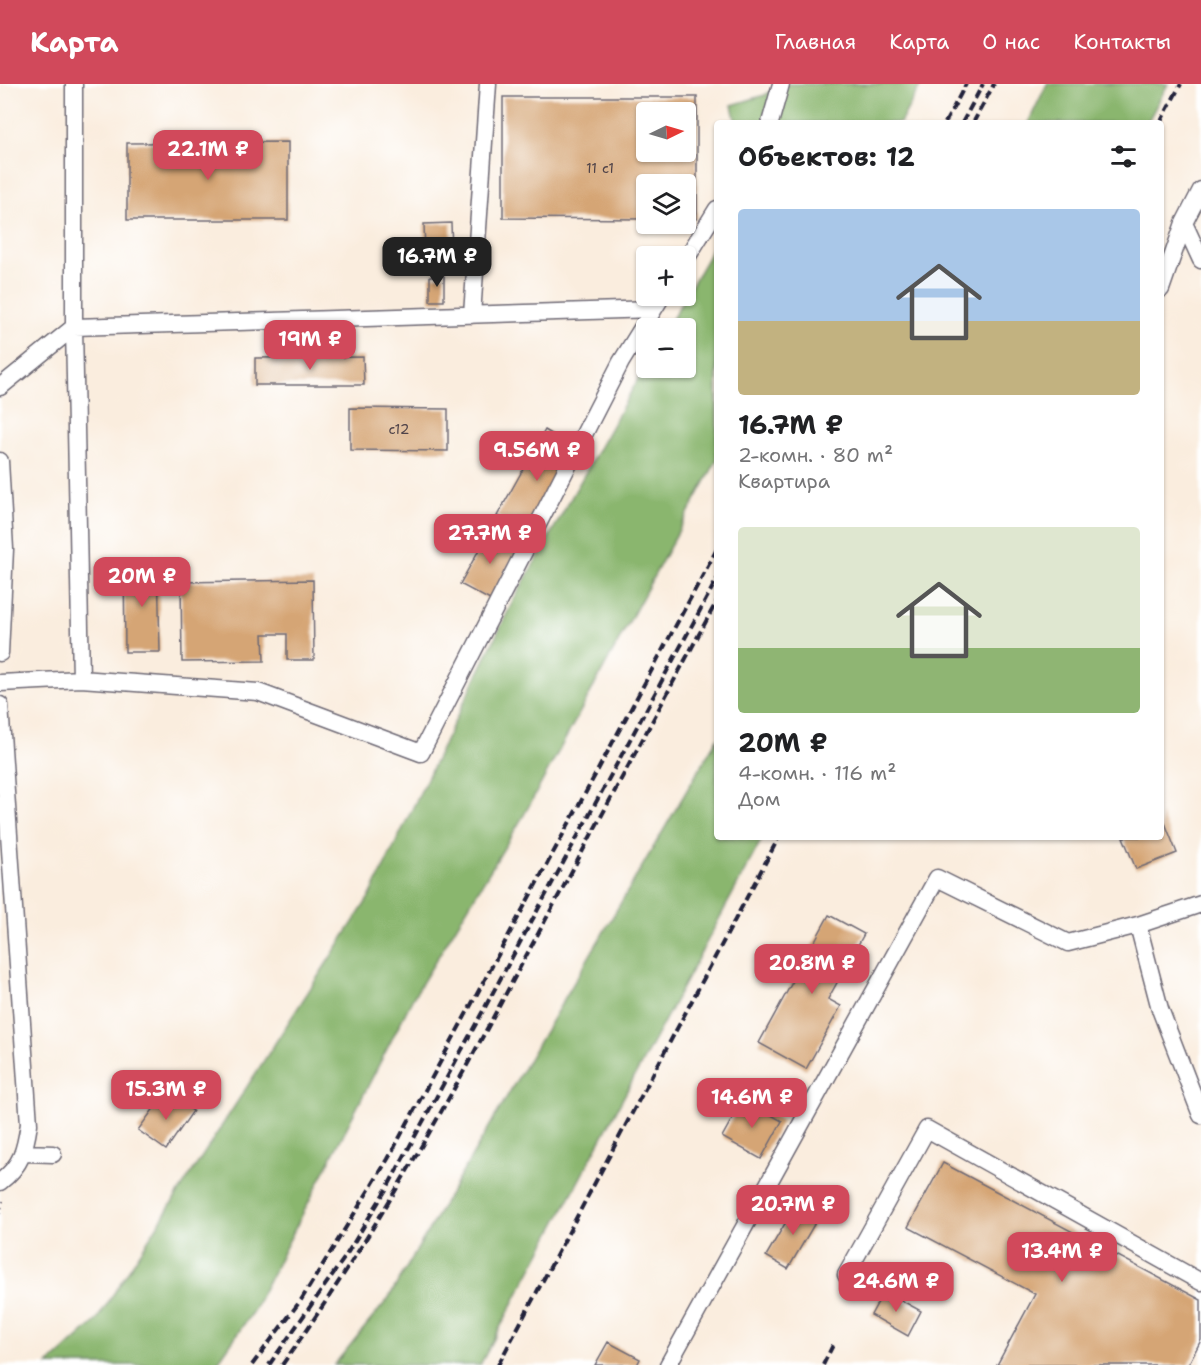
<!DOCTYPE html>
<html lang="ru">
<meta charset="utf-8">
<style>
:root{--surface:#fff;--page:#f6f6f6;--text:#202124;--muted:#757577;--accent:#d1495b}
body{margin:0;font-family:"Shantell Sans",sans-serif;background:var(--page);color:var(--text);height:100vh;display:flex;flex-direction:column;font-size:22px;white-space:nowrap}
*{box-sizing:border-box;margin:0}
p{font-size:20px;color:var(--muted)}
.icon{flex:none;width:33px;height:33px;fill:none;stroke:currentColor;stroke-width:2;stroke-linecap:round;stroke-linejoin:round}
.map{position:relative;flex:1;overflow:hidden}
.details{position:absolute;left:714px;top:36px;width:450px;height:720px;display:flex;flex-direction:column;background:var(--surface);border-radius:6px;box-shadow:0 2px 4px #0004}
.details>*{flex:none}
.needle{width:39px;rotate:85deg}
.fabs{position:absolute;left:636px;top:18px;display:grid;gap:12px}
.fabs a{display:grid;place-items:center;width:60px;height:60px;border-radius:6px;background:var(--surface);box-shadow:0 2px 4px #0004;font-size:30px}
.price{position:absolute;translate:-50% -51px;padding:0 14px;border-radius:12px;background:var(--accent);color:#fff;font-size:20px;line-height:39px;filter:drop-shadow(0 2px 3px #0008)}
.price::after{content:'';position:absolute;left:50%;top:36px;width:18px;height:14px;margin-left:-9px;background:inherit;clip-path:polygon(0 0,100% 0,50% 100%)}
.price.active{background:#222;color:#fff}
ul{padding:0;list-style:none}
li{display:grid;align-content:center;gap:12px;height:318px;padding:0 24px}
li span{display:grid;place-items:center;height:186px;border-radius:6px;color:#555}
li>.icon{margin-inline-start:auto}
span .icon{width:108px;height:108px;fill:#fffc;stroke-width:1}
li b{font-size:26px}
h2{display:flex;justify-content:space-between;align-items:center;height:72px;padding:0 24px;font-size:26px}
header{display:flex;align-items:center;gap:36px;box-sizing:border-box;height:84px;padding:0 30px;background:var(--accent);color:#fff}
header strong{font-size:28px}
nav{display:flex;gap:33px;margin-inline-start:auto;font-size:21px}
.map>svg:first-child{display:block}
</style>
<header>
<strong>Карта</strong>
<nav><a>Главная</a><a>Карта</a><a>О нас</a><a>Контакты</a></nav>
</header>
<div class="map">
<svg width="1201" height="1281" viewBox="0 0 1201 1281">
<rect width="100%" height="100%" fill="#fff"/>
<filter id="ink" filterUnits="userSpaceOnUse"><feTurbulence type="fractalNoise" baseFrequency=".0167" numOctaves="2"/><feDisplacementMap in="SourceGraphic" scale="12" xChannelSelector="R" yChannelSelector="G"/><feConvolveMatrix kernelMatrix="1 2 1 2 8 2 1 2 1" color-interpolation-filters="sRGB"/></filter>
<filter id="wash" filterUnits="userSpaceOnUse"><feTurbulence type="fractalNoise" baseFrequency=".008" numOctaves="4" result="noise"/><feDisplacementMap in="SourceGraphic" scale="24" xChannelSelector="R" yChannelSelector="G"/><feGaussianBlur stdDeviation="1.35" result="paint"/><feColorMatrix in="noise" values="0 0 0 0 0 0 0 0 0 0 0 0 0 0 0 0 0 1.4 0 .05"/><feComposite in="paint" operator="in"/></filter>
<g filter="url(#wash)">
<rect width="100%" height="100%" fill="#faedde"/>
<path fill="#8ab66e" stroke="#566c54" stroke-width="1.5" d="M780 0H921L900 39H736L732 21 765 11Z
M1047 0H1168L1147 39H1028Z
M717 149V376L524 731 413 914 253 1227 216 1281H48L96 1237 370 812 513 517 646 281V284H686V244H667L708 173Z
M717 655V753H763L480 1281H334L388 1215Z"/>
<g id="blocks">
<path fill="#d5a574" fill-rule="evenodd" d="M503 13H697V135H686V100H646V135L503 134ZM646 28H686V68H646Z
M288 58V136H127V59Z
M451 139 452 166 425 167 424 140Z
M430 192H444V217H430Z
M363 273 364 301H255V274Z
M350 324 448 325V367L350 366Z
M545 346 577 365 528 450 497 432Z
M490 446 520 463 490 516 460 500Z
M158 480 160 568H125L124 481Z
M313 496 314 576H287V550H263L264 577 182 578 181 498Z
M1161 729 1177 769 1136 785 1123 753H1161Z
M829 831 864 850 828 915 841 922 806 985 759 959Z
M166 1008 193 1027 166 1066 138 1046Z
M743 1015 782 1037 761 1075 722 1053Z
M943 1079 1201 1216V1256L1188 1281H997L1035 1210 908 1143Z
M797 1119 819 1132 788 1185 766 1172Z
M884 1207 921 1227 908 1252 871 1231Z
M608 1258 640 1275 637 1281H595Z"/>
</g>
</g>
<g filter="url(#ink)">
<use href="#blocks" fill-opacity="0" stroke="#6e6974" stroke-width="1.5"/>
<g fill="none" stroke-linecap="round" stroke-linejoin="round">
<defs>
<path id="minor" d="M770 39 781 0
M1201 106 1184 139 1201 176
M686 175 717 125
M1161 205 1184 139
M472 231 488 0
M74 243 81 595 258 608 421 669 621 278 662 212
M74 254V0
M0 303 74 243 654 225
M0 377 5 465 0 569
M0 599 81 595
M0 621 29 1040C25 1066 22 1081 0 1098
M1138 841 1160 925 1201 1031
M25 1069 53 1070
M846 1191 927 1045 1201 1198
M668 1281 937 794 1068 859 1138 841 1201 820"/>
</defs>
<use href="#minor" stroke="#6e6974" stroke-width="19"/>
<path stroke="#6e6974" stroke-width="2" stroke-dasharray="1.5 4.5" stroke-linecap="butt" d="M0 1130 4 1113"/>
<use href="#minor" stroke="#fff" stroke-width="16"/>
<path stroke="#22223b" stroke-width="4" stroke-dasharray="9 4.5" stroke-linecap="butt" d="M945 39 966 0
M962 39 983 0
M973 39 994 0
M1160 39 1181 0
M252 1281 301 1216 388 1075 717 465
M269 1281 345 1173 387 1104 717 495
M282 1281C375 1151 451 1013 526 872 590 754 653 635 717 517
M498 1281 779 753
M823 1281 833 1261"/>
</g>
</g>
<g text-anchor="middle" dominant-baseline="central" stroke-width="6" stroke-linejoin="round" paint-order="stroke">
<g font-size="14" fill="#4f4349">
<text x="600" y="84">11 с1</text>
<text x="399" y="345">с12</text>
</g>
</g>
</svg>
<div class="fabs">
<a><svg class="needle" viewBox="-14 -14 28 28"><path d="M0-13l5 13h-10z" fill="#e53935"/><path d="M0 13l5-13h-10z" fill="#757577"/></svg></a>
<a><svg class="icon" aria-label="layers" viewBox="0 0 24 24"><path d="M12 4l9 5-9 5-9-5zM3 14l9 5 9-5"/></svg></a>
<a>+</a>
<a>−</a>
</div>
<b class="price" style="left:208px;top:97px">22.1M ₽</b>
<b class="price active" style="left:437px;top:204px">16.7M ₽</b>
<b class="price" style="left:310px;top:287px">19M ₽</b>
<b class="price" style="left:537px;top:398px">9.56M ₽</b>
<b class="price" style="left:490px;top:481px">27.7M ₽</b>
<b class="price" style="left:142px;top:524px">20M ₽</b>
<b class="price" style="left:812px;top:911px">20.8M ₽</b>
<b class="price" style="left:166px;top:1037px">15.3M ₽</b>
<b class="price" style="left:752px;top:1045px">14.6M ₽</b>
<b class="price" style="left:793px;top:1152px">20.7M ₽</b>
<b class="price" style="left:1062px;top:1199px">13.4M ₽</b>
<b class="price" style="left:896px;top:1229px">24.6M ₽</b>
<section class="details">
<h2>Объектов: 12<svg class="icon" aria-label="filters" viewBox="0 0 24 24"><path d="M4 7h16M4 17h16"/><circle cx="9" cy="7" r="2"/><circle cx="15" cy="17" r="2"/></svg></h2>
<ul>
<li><span style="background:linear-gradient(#a9c7e8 60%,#c2b280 0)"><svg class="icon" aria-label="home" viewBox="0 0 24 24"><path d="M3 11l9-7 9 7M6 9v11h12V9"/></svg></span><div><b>16.7M ₽</b><p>2-комн. · 80 m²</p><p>Квартира</p></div></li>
<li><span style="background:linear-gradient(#dfe7d0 65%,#8fb573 0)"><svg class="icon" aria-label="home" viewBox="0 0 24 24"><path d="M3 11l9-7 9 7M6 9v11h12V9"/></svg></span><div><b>20M ₽</b><p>4-комн. · 116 m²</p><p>Дом</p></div></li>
</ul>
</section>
</div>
